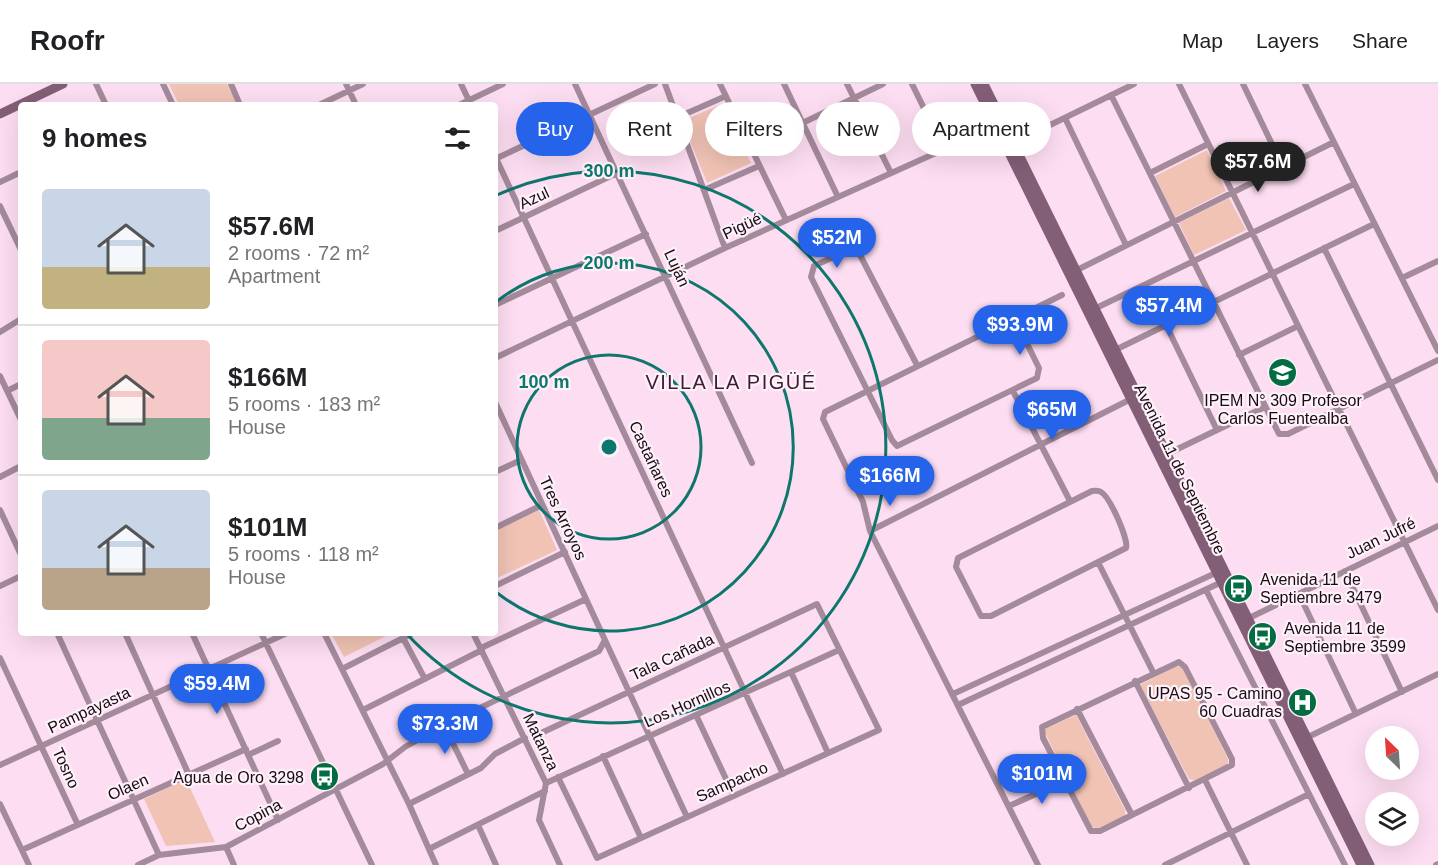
<!DOCTYPE html>
<meta charset="utf-8">
<style>
:root{--surface:#fff;--page:#f2f2f2;--text:#202124;--muted:#757577;--line:#e0e0e0;--accent:#2563eb}
body{margin:0;font-family:Helvetica,sans-serif;background:var(--page);color:var(--text);height:100vh;display:flex;flex-direction:column;font-size:22px;white-space:nowrap}
*{box-sizing:border-box;margin:0}
p{font-size:20px;color:var(--muted)}
.icon{flex:none;width:33px;height:33px;fill:none;stroke:currentColor;stroke-width:2;stroke-linecap:round;stroke-linejoin:round}
.map{position:relative;flex:1;overflow:hidden}
.panel{position:absolute;left:18px;top:18px;width:480px;height:534px;display:flex;flex-direction:column;background:var(--surface);border-radius:6px;box-shadow:0 6px 24px #0002}
.panel>*{flex:none}
.hud{position:absolute;left:516px;top:18px;width:570px;height:54px;display:flex;gap:12px}
.needle{width:39px;rotate:335deg}
.tools{position:absolute;left:1365px;top:642px;display:grid;gap:12px}
.tools a{display:grid;place-items:center;width:54px;height:54px;border-radius:50%;background:var(--surface);box-shadow:0 6px 24px #0002;font-size:30px}
.price{position:absolute;translate:-50% -51px;padding:0 14px;border-radius:21px;background:var(--accent);color:#fff;font-size:20px;line-height:39px;filter:drop-shadow(0 2px 3px #0008)}
.price::after{content:'';position:absolute;left:50%;top:36px;width:18px;height:14px;margin-left:-9px;background:inherit;clip-path:polygon(0 0,100% 0,50% 100%)}
.price.on{background:#222;color:#fff}
ul{padding:0;list-style:none}
li{display:flex;align-items:center;gap:18px;height:150px;padding:0 24px}
li+li{border-top:2px solid var(--line)}
li span{display:grid;place-items:center;flex:none;width:168px;height:120px;border-radius:6px;color:#555}
li>.icon{margin-inline-start:auto}
span .icon{width:72px;height:72px;fill:#fffc;stroke-width:1}
li b{font-size:26px}
h2{display:flex;justify-content:space-between;align-items:center;height:72px;padding:0 24px;font-size:26px}
.tag{padding:0 21px;border-radius:27px;background:var(--surface);box-shadow:0 6px 24px #0002;font-size:21px;line-height:54px}
.tag.on{background:var(--accent);color:#fff}
header{display:flex;align-items:center;gap:36px;box-sizing:border-box;height:84px;padding:0 30px;background:var(--surface);border-bottom:2px solid var(--line)}
header strong{font-size:28px}
nav{display:flex;gap:33px;margin-inline-start:auto;font-size:21px}
.map>svg:first-child{display:block}
</style>
<header>
<strong>Roofr</strong>
<nav><a>Map</a><a>Layers</a><a>Share</a></nav>
</header>
<div class="map">
<svg width="1438" height="781" viewBox="0 0 1438 781">
<rect width="100%" height="100%" fill="#fdddf2"/>
<path fill="#f0c3b5" d="M169 0H227L237 21H179Z
M722 20 751 79 707 99 682 37Z
M1207 66 1226 107 1175 133 1155 92Z
M1229 114 1246 146 1194 171 1179 139Z
M539 426 557 466 495 495V447Z
M331 549H392L344 573Z
M1177 582 1183 584 1228 675V680L1194 696 1189 695 1140 601Z
M1076 631 1125 726V732L1098 744 1092 743 1045 649V645Z
M186 695 215 758 166 762 144 715Z"/>
<g fill="none" stroke-linecap="round" stroke-linejoin="round">
<path stroke="#a48b9c" stroke-width="6" d="M96 0 106 21
M163 0 173 21
M231 0 240 21
M346 0 356 21
M461 0 471 21
M575 0 752 379
M665 0 725 164
M720 0 786 136
M784 0 838 113
M847 0 891 89
M912 0 944 65
M1179 0 1438 526
M1243 0 1283 83
M1305 0 1438 267
M1111 11 1279 350H1288L1438 276
M319 21 363 0
M459 21 503 0
M676 34 726 12
M1065 34 1126 161
M1011 60 1134 0
M751 64 883 0
M495 72 783 690
M495 75 655 0
M1150 89 1208 60
M0 98 21 88
M704 106 759 82
M0 122 21 166
M495 147 617 89
M1324 164 1438 396
M1075 187 1332 59
M1402 194 1438 177
M495 221 646 150
M1092 226 1354 100
M1166 241 1217 346
M0 248 21 235
M1113 267 1374 140
M1239 271 1298 242
M495 274 725 164 998 41
M917 281 859 169 848 166 814 182 811 193 892 356 897 362 1037 294 1039 284 1014 233
M0 292 21 336
M7 307 21 300
M1013 307 1070 417
M1165 371 1265 323
M495 388 521 376
M0 393 21 382
M1092 407C1096 407 1098 406 1101 408 1110 413 1129 456 1126 464L991 532H981L956 483 958 474Z
M0 426 21 471
M495 444 542 421
M870 447 863 418 823 335 825 328 1062 211
M1099 480 1153 588
M1345 487 1402 608
M0 502 21 492
M495 502 565 468
M1206 506 1345 781
M1299 510 1356 630
M1247 535 1438 442
M57 549 159 771
M125 549 189 691
M192 549 278 736
M261 549 372 781
M324 549 409 720 436 781
M473 549 546 699 539 736 560 781
M403 554 425 595
M605 556 687 733
M481 564 586 515
M0 574 78 741
M1179 578 1185 583 1232 675V681L1100 747H1091L1043 654 1042 643Z
M342 585 413 549
M791 588 828 669
M1135 597 1189 704
M953 610 1220 487
M958 621 1224 497
M1077 625 1132 731
M363 626 482 566
M696 631 734 712
M444 641 468 690
M539 650 817 520 879 646 597 774 558 693
M1306 654 1438 590
M248 671 278 657
M603 672 641 754
M0 681 287 549
M1205 696 1247 781
M546 699 839 566
M0 720 29 781
M409 720 481 684 495 670 525 654
M1009 722 1065 697
M478 741 496 781
M226 763 234 781
M429 765 545 707
M22 766 246 665
M138 781 159 771 226 763 383 680 405 663 444 641 599 567 605 556 495 318
M1038 781 870 447 1129 316
M1165 781 1309 710
M1436 781 1438 780"/>
<path stroke="#835f77" stroke-width="9" d="M975 0 1361 781
M984 0 1370 781
M0 30 63 0"/>
</g>
<g fill="none" stroke="#0f766e" stroke-width="3">
<circle cx="609" cy="363" r="92"/>
<path d="M496 218A184 184 0 1 1 496 508"/>
<path d="M497 111A276 276 0 1 1 406 549"/>
</g>
<defs>
<symbol id="school-disc" viewBox="-11 -11 22 22"><circle r="9.5" fill="#046c43" stroke="#fcf2f8"/><path d="M0-5L7-2L0 1L-7-2ZM-4 1L0 2.5L4 1V4Q0 6-4 4Z" fill="#fff"/></symbol>
<symbol id="bus-disc" viewBox="-11 -11 22 22"><circle r="9.5" fill="#046c43" stroke="#fcf2f8"/><path d="M-5-6H5V4H4V6H2V4H-2V6H-4V4H-5ZM-3.5-4V0h7V-4ZM-3.5 1.2v1.5H-2V1.2ZM2 1.2v1.5H3.5V1.2Z" fill="#fff"/></symbol>
<symbol id="hospital-disc" viewBox="-11 -11 22 22"><circle r="9.5" fill="#046c43" stroke="#fcf2f8"/><path d="M-5-5h3v3.5h4V-5h3V5h-3V1.5h-4V5h-3Z" fill="#fff"/></symbol>
</defs>
<g fill-rule="evenodd">
<use href="#school-disc" x="1266" y="272" width="33" height="33"/>
<use href="#bus-disc" x="1222" y="488" width="33" height="33"/>
<use href="#bus-disc" x="1246" y="536" width="33" height="33"/>
<use href="#hospital-disc" x="1286" y="602" width="33" height="33"/>
<use href="#bus-disc" x="308" y="676" width="33" height="33"/>
</g>
<g text-anchor="middle" dominant-baseline="central" stroke-width="4.5" stroke-linejoin="round" paint-order="stroke">
<g font-size="16" fill="#1b0a16" stroke="#fcf2f8">
<text transform="translate(534 114) rotate(-25)">Azul</text>
<text transform="translate(742 142) rotate(-25)">Pigüé</text>
<text transform="translate(677 184) rotate(65)">Luján</text>
<text transform="translate(651 375) rotate(65)">Castañares</text>
<text transform="translate(1180 385) rotate(64)">Avenida 11 de Septiembre</text>
<text transform="translate(563 434) rotate(65)">Tres Arroyos</text>
<text transform="translate(1381 454) rotate(-26)">Juan Jufré</text>
<text transform="translate(672 573) rotate(-25)">Tala Cañada</text>
<text transform="translate(687 620) rotate(-24)">Los Hornillos</text>
<text transform="translate(89 626) rotate(-25)">Pampayasta</text>
<text transform="translate(541 658) rotate(64)">Matanza</text>
<text transform="translate(66 684) rotate(65)">Tosno</text>
<text transform="translate(732 698) rotate(-24)">Sampacho</text>
<text transform="translate(128 703) rotate(-24)">Olaen</text>
<text transform="translate(258 731) rotate(-28)">Copina</text>
</g>
<g font-size="16" fill="#1b0a16" stroke="#fcf2f8" text-anchor="start">
<text x="1283" y="316" text-anchor="middle">IPEM N° 309 Profesor<tspan x="1283" dy="18">Carlos Fuentealba</tspan></text>
<text x="1260" y="495">Avenida 11 de<tspan x="1260" dy="18">Septiembre 3479</tspan></text>
<text x="1284" y="544">Avenida 11 de<tspan x="1284" dy="18">Septiembre 3599</tspan></text>
<text x="1282" y="609" text-anchor="end">UPAS 95 - Camino<tspan x="1282" dy="18">60 Cuadras</tspan></text>
<text x="304" y="693" text-anchor="end">Agua de Oro 3298</text>
</g>
<g font-size="20" letter-spacing="1.5" fill="#401936" stroke="#fcf2f8">
<text x="731" y="298">VILLA LA PIGÜÉ</text>
</g>
</g>
<circle cx="609" cy="363" r="9" fill="#0f766e" stroke="#fcf2f8" stroke-width="3"/>
<g font-size="18" text-anchor="middle" font-weight="bold" fill="#0f766e" stroke="#fcf2f8" stroke-width="4.5" stroke-linejoin="round" paint-order="stroke">
<text x="609" y="93">300 m</text>
<text x="609" y="185">200 m</text>
<text x="544" y="304">100 m</text>
</g>
</svg>
<div class="tools">
<a><svg class="needle" viewBox="-14 -14 28 28"><path d="M0-13l5 13h-10z" fill="#e53935"/><path d="M0 13l5-13h-10z" fill="#757577"/></svg></a>
<a><svg class="icon" aria-label="layers" viewBox="0 0 24 24"><path d="M12 4l9 5-9 5-9-5zM3 14l9 5 9-5"/></svg></a>
</div>
<b class="price on" style="left:1258px;top:109px">$57.6M</b>
<b class="price" style="left:837px;top:185px">$52M</b>
<b class="price" style="left:1169px;top:253px">$57.4M</b>
<b class="price" style="left:1020px;top:272px">$93.9M</b>
<b class="price" style="left:1052px;top:357px">$65M</b>
<b class="price" style="left:890px;top:423px">$166M</b>
<b class="price" style="left:217px;top:631px">$59.4M</b>
<b class="price" style="left:445px;top:671px">$73.3M</b>
<b class="price" style="left:1042px;top:721px">$101M</b>
<div class="hud">
<a class="tag on">Buy</a>
<a class="tag">Rent</a>
<a class="tag">Filters</a>
<a class="tag">New</a>
<a class="tag">Apartment</a>
</div>
<section class="panel">
<h2>9 homes<svg class="icon" aria-label="filters" viewBox="0 0 24 24"><path d="M4 7h16M4 17h16"/><circle cx="9" cy="7" r="2"/><circle cx="15" cy="17" r="2"/></svg></h2>
<ul>
<li><span style="background:linear-gradient(#c9d6e8 65%,#c2b280 0)"><svg class="icon" aria-label="home" viewBox="0 0 24 24"><path d="M3 11l9-7 9 7M6 9v11h12V9"/></svg></span><div><b>$57.6M</b><p>2 rooms · 72 m²</p><p>Apartment</p></div></li>
<li><span style="background:linear-gradient(#f6c9c9 65%,#7fa58c 0)"><svg class="icon" aria-label="home" viewBox="0 0 24 24"><path d="M3 11l9-7 9 7M6 9v11h12V9"/></svg></span><div><b>$166M</b><p>5 rooms · 183 m²</p><p>House</p></div></li>
<li><span style="background:linear-gradient(#c9d6e8 65%,#b9a48a 0)"><svg class="icon" aria-label="home" viewBox="0 0 24 24"><path d="M3 11l9-7 9 7M6 9v11h12V9"/></svg></span><div><b>$101M</b><p>5 rooms · 118 m²</p><p>House</p></div></li>
</ul>
</section>
</div>
